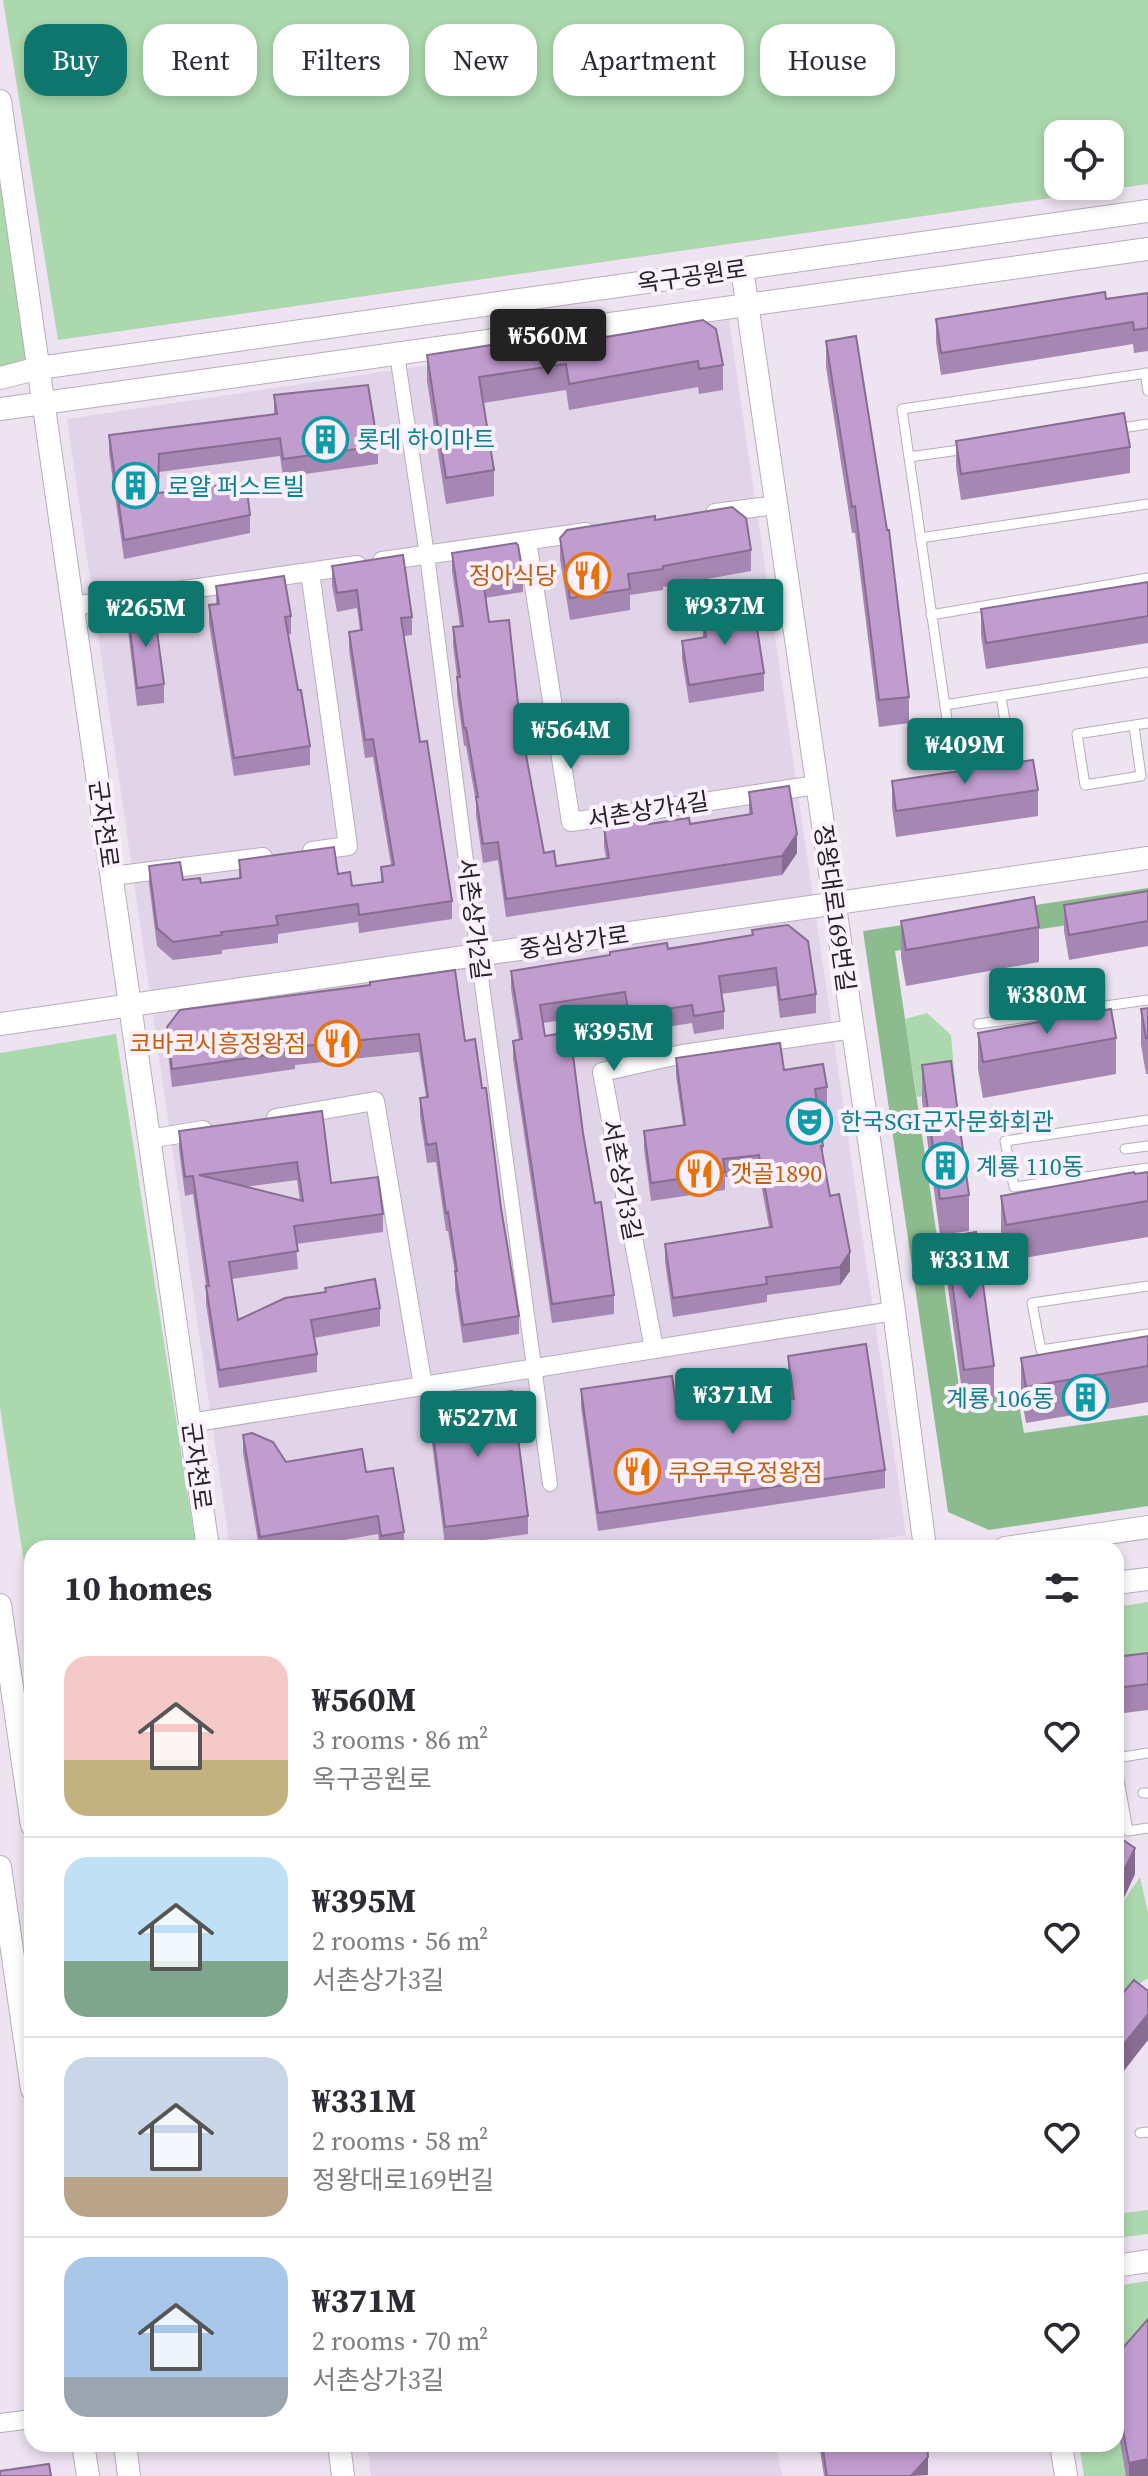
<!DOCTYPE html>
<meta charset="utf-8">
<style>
:root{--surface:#fff;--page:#f7f7f7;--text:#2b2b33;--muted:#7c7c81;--line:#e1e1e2;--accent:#0f766e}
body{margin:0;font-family:"Source Serif 4","Noto Sans KR",serif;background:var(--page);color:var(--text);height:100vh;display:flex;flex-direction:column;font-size:30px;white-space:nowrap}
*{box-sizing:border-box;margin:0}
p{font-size:26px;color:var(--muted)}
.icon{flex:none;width:44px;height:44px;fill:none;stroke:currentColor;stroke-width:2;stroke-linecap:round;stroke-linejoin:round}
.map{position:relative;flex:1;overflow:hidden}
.sheet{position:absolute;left:24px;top:1540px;width:1100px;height:912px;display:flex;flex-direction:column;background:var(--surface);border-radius:24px;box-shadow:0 4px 12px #0003}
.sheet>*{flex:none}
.guide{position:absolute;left:24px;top:24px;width:1100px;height:72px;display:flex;gap:16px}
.buttons{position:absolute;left:1044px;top:120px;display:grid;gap:16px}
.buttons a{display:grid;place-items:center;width:80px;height:80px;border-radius:16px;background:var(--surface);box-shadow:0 4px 12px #0003;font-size:40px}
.price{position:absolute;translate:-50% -68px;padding:0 18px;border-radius:8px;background:var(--accent);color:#fff;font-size:26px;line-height:52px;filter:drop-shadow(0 2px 4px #0008)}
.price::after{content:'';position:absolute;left:50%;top:48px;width:24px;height:18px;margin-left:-12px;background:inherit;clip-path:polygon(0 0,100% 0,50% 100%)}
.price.current{background:#222;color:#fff}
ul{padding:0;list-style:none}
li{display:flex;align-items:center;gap:24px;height:200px;padding:0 40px}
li+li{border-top:2px solid var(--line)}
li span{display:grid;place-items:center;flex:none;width:224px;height:160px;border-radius:24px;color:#555}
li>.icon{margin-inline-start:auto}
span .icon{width:96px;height:96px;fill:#fffc;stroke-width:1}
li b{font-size:34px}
h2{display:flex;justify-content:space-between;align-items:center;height:96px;padding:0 40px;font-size:34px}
.chip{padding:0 28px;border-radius:24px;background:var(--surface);box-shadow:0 4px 12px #0003;font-size:28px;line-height:72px}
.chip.current{background:var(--accent);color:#fff}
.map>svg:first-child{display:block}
</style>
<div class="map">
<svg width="1148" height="2476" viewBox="0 0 1148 2476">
<rect width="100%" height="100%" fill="#ede3f1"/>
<path fill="#e2d4e8" d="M729 320 906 1535 820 1548H230L67 419Z
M367 2444H776L782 2476H371Z"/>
<path fill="#abd8ad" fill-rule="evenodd" d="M3 0H1148V184L58 340ZM1058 134H1110V186H1058Z
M0 100 39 368 0 373Z
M927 1013 951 1035 956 1091 917 1097 905 1019Z
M116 1034 196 1548H32V1614L0 1408V1053Z
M1148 1602V1681L1116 1686V1607Z
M1140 1877 1148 1913V1978L1116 1999V1912Z
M1148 2210V2234L1116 2238V2214Z
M1148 2281V2476H1084L1079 2444H1116V2286Z"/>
<path fill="#8cbc8e" d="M1148 888V913L895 951 961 1400 1017 1392 1024 1433 1148 1415V1506L989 1530 948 1512 863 931Z"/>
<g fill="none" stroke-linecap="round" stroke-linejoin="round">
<defs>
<path id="service" d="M1145 373 1148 391
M1116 429 1148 424
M909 457 966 449
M920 538 1148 504
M931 615 1148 578
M1001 696 1011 759 954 768 902 409 1148 373
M945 705 1148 672
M1134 726 1141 776 1085 785 1077 734 1148 723
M978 1024 1148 1000
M1148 1120 1005 1141 1014 1187 1148 1168
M1125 1149 1148 1146
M1148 1286 1032 1303 1041 1350 1148 1334
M1116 1758 1148 1753
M1116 1763 1128 1831 1148 1828
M1143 1793H1148
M1140 2133 1148 2132"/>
<path id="pedestrian" d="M397 354 427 555 478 955 550 1484"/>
<path id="minor" d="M715 513 775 505
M527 541 571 822 816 785
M382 561 586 532
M310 572 348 846 312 851
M73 606 357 565
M112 876 263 857
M276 1118 375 1101 423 1386
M149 1139 203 1130
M654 1349 602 1072 683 1054 853 1029
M190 1423 894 1311
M0 2423 32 2419"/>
<path id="tertiary" d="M0 101 208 1548
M742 269 894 1311 925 1548
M0 378 39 368 1148 211
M0 409 1148 249
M0 1024 1148 858
M1005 1548 1148 1527
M1116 1583 1148 1579
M0 1605 32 1825
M0 1867 32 2089
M1116 2266 1148 2261
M83 2444 88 2476
M125 2444 129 2476
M339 2444 343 2476
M1061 2444 1066 2476"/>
</defs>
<use href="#service" stroke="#b7adbb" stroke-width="11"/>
<use href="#pedestrian" stroke="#b7adbb" stroke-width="16"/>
<use href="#minor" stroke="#b7adbb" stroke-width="20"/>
<use href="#tertiary" stroke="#b7adbb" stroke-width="24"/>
<use href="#service" stroke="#fff" stroke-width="9"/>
<use href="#pedestrian" stroke="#fff" stroke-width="14"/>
<use href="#minor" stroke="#fff" stroke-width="18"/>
<use href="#tertiary" stroke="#fff" stroke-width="22"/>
</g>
<path fill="#a686b2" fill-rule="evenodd" d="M1148 293V351L1134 353 1133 344 941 375 936 342V319Z
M703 320 723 365V390L699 394 698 387 569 410 566 390 483 403 494 470V496L446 504 427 381V355L550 347Z
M826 341 887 530 909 697V723L879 727 855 533H852L826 367Z
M274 395 378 446V464L283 477 280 456 159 472V493L250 515V533L124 559 109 453V435L274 414Z
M956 441 1130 447V473L961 500 956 467Z
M655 520 751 550V571L663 587V590L630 595V610L570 620 560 559V538Z
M452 553 523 574V592L485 598 489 622 520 722 544 853 556 866 606 858 604 847V828L649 824H690L749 814V792L797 853 782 875 506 917 498 860 483 863 476 815V802L466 746H464L457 695V677L453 645V627L460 626 452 571Z
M332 566 412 617V635L404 636 420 742 452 901V919L359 933 358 922 278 934V943L222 950V954L173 960 157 946 149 884V866L183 880 201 883 239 878V860L338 874 352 886 381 882V867L391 865 373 757 365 758 349 650V632L360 630 357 608 337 612 332 585Z
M1148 582V643L986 669 981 635V609Z
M216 586 291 616V634H288L310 746V765L234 776 209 624V605L216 604Z
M128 612 164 684V703L137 706 128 630Z
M702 612 764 673V691L689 703 682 659V641L703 637Z
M892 781 1038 790V816L896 837 892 807Z
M1148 891V946L1069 960 1064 931V905Z
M901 921 1039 927V962L906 986 901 957Z
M752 930 816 994V1013L780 1018 776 986 721 994 724 1011V1029L694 1034 692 1023 629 1033 625 1010 543 1023 545 1036 583 1133 595 1203 614 1295V1314L552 1323 513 1059V1041L519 1040 511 989V971L752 935Z
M370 985 465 1041 501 1208 519 1316V1334L463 1343 455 1289V1273L448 1231H446L436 1162 427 1163 420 1116V1098L426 1097 419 1052 295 1065V1069L172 1087 167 1045V1027Z
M1148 1008V1074H1146L1141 1045V1009Z
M978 1033 1116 1038V1074L983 1098 978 1069Z
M676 1058 784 1070 827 1087V1105L818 1106 823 1146V1158L830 1196 850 1271 840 1285 767 1295V1302L673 1317 665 1262V1244L769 1227 759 1173 725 1177V1190L651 1201 644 1149V1131L683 1125 676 1076Z
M922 1065 969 1195V1231L940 1235 922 1101Z
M322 1111 331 1183 383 1214V1232L296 1244 298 1269 232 1279 238 1320 325 1292V1288L380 1308V1326L314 1338 317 1354V1372L219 1388 206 1304V1286L193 1194 185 1196 179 1149V1131ZM297 1180 300 1201 245 1187Z
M1148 1172V1237L1006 1261 1001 1232V1196Z
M946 1237 994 1366V1402L964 1406 946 1273Z
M1148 1336V1402L1026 1423 1021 1394V1358Z
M788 1356 885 1470V1488L598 1531 581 1407V1389L678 1417 791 1399 788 1374Z
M429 1402 528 1516V1534L445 1545 429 1420Z
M243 1435 286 1462 366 1472 404 1532V1548H380L378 1534 299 1548H259L243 1453Z
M1148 1653V1710L1116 1714V1657Z
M1116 1835 1135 1874 1120 1906 1116 1903Z
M1116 2118 1123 2147V2173L1116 2174Z
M1116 2366 1148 2476H1126L1116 2418Z
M819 2444H927L928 2475 824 2476Z"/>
<path fill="#876d91" d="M797 834V853L782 875V856Z
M850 1252V1271L840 1285V1267Z
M1135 1848V1874L1120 1906V1879Z
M1148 2014V2040L1116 2081V2054Z
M928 2457V2475L911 2476Z
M1148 2459V2476H1129V2463Z"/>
<path fill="#c19ccf" stroke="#876d91" stroke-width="2" fill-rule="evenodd" d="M1105 292 1106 299 1148 293V328L1134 330 1133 322 941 353 936 319Z
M703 320 716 329 723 365 699 369 698 361 569 384 566 364 479 377 494 470 446 478 427 355 548 336 550 347Z
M856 336 887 530H889L909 697 879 700 855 506 852 507 826 341Z
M368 385 378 446 283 459 280 438 159 454 158 493 246 482 250 515 124 540 109 435 277 414 274 395Z
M1124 413 1130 447 961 474 956 441Z
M732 507 746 518 751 550 663 566V569L628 574 630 589 570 598 560 538 567 530 655 516V520Z
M516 543 518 545 523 574 483 580 489 622 509 620 520 722 544 853 554 851 556 866 609 858 604 828 649 820V824L689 818 690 824 752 814 749 792 789 786 797 834 782 856 506 899 498 842 483 844 476 797H478L466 728H464L457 677H460L453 627 463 626 452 553Z
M403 555 412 617 401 618 420 742 427 741 452 901 359 915 358 904 276 916 278 925 221 932 222 935 173 942 157 928 149 866 180 862 183 880 200 878 201 883 241 878 239 860 334 847 338 874 350 872 352 886 383 882 381 867 394 865 373 739 365 740 349 632 362 630 357 590 337 593 332 566Z
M284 576 291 616 285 617 298 690H301L310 746 234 758 209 605 219 604 216 586Z
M1148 582V616L986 643 981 609Z
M753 603 764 673 689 685 682 641 706 637 702 612Z
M154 609 164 684 137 688 128 612Z
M1033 760 1038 790 896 811 892 781Z
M1148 891V921L1069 935 1064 905Z
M1034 897 1039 927 906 950 901 921Z
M788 925 808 941 816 994 780 1000 776 968 719 976 724 1011 694 1016 692 1005 629 1015 625 992 540 1005 545 1036 570 1032 583 1133 595 1203 601 1202 614 1295 552 1304 513 1041 522 1039 511 971 610 955V952L667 943 668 949 753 935 752 930Z
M455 970 465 1041 475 1039 482 1088H486L501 1208 519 1316 463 1325 455 1271H457L448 1212 446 1213 436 1143 427 1145 420 1098 428 1097 419 1034 295 1047V1051L172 1069 167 1027 180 1010 370 985V982Z
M1148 1008V1038H1146L1141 1009Z
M1111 1009 1116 1038 983 1062 978 1033Z
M780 1043 784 1070 823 1064 827 1087 815 1089 823 1146H821L830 1196 839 1194 850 1252 840 1267 766 1277 767 1284 673 1298 665 1244 772 1227 759 1155 723 1159 725 1172 651 1183 644 1131 685 1125 676 1058Z
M951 1061 969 1195 940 1199 922 1065Z
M322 1111 331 1183 378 1177 383 1214 294 1226 298 1251 229 1262 238 1320 285 1298 326 1292 325 1288 375 1279 380 1308 311 1320 317 1354 219 1370 206 1286H209L193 1176 185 1177 179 1131ZM297 1162 303 1201 199 1175Z
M1134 1172 1135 1174 1148 1172V1201L1006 1225 1001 1196Z
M976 1232 994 1366 964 1370 946 1237Z
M1148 1336V1366L1026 1387 1021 1358Z
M866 1344 885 1470 598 1513 581 1389 672 1376 678 1417 794 1399 788 1356Z
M512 1391 528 1516 445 1527 429 1402Z
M252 1433 273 1442 286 1462 362 1449 366 1472 393 1468 404 1532 381 1536 378 1516 260 1537 243 1435Z
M1148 1653V1684L1116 1688V1657Z
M1116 1835 1135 1848 1120 1879 1116 1877Z
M1134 1980 1148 1991V2014L1116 2054V2001Z
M1116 2118 1123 2147 1116 2148Z
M1148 2319V2459L1129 2463 1116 2391V2366L1122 2349Z
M822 2444H927L928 2457 911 2476H827Z
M49 2464 51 2476H0V2471Z"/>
<defs>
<symbol id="building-ring" viewBox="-11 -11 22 22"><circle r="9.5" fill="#faf0fe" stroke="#0f9aa8" stroke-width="1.5"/><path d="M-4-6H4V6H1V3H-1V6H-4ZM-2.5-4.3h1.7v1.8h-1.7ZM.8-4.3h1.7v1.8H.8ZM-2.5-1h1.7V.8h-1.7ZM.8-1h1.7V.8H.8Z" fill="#0f9aa8"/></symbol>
<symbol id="restaurant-ring" viewBox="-11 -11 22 22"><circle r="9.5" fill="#faf0fe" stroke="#e8710a" stroke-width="1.5"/><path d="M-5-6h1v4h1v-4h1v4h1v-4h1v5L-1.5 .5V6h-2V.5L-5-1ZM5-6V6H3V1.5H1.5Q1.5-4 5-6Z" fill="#e8710a"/></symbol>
<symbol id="theatre-ring" viewBox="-11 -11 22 22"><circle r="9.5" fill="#faf0fe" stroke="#0f9aa8" stroke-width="1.5"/><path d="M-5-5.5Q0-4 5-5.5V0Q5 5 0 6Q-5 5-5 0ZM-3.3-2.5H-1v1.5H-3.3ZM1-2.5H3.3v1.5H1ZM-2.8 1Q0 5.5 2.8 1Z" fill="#0f9aa8"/></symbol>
</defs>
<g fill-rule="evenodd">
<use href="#building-ring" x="300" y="414" width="51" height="51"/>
<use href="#building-ring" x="110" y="460" width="51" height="51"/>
<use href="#restaurant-ring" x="562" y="550" width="51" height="51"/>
<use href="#restaurant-ring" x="312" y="1018" width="51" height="51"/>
<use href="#theatre-ring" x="784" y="1096" width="51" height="51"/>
<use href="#building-ring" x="920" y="1140" width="51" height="51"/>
<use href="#restaurant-ring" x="674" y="1148" width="51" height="51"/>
<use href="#building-ring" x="1060" y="1372" width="51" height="51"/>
<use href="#restaurant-ring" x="612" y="1446" width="51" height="51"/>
</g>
<g text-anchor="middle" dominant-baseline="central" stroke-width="8" stroke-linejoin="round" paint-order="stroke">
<g font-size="24" fill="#262328" stroke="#faf0fe">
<text transform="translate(692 276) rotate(-8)">옥구공원로</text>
<text transform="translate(648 810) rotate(-9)">서촌상가4길</text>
<text transform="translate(104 824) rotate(82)">군자천로</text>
<text transform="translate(835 908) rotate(82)">정왕대로169번길</text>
<text transform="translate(474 919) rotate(83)">서촌상가2길</text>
<text transform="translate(574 942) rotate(-8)">중심상가로</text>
<text transform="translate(622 1180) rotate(79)">서촌상가3길</text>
<text transform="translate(197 1466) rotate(82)">군자천로</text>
</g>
<g font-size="24" fill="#0d838f" stroke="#faf0fe" text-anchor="start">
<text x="357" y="439">롯데 하이마트</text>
<text x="167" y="486">로얄 퍼스트빌</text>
<text x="840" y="1121">한국SGI군자문화회관</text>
<text x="976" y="1166">계룡 110동</text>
<text x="1054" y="1398" text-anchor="end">계룡 106동</text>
</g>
<g font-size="24" fill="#c56008" stroke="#faf0fe" text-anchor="end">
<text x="557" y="575">정아식당</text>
<text x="306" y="1043">코바코시흥정왕점</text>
<text x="730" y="1173" text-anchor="start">갯골1890</text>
<text x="668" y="1472" text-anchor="start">쿠우쿠우정왕점</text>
</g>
</g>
</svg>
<div class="buttons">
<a><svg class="icon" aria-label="locate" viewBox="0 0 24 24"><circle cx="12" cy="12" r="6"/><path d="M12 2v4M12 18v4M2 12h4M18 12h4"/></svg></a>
</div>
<b class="price current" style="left:548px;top:377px">₩560M</b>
<b class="price" style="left:725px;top:647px">₩937M</b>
<b class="price" style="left:146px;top:649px">₩265M</b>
<b class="price" style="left:571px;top:771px">₩564M</b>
<b class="price" style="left:965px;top:786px">₩409M</b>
<b class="price" style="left:1047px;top:1036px">₩380M</b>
<b class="price" style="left:614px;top:1073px">₩395M</b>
<b class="price" style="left:970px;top:1301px">₩331M</b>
<b class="price" style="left:733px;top:1436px">₩371M</b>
<b class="price" style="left:478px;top:1459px">₩527M</b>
<div class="guide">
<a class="chip current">Buy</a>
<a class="chip">Rent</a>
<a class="chip">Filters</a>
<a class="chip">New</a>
<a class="chip">Apartment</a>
<a class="chip">House</a>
</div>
<section class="sheet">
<h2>10 homes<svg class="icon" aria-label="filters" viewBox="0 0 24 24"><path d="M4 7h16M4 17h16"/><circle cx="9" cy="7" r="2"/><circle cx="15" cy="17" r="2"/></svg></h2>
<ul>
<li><span style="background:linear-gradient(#f6c9c9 65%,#c2b280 0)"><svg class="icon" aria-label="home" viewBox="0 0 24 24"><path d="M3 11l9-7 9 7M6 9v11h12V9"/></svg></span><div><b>₩560M</b><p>3 rooms · 86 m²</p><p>옥구공원로</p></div><svg class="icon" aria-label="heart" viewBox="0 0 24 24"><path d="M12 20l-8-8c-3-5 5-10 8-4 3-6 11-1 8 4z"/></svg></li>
<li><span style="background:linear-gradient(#bfe0f5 65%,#7fa58c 0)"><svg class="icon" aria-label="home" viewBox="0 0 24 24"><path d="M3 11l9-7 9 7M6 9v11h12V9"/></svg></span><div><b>₩395M</b><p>2 rooms · 56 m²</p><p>서촌상가3길</p></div><svg class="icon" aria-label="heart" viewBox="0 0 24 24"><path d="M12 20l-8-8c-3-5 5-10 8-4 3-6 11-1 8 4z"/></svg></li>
<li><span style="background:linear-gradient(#c9d6e8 75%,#b9a48a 0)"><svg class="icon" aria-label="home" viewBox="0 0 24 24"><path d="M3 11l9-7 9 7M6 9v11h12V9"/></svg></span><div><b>₩331M</b><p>2 rooms · 58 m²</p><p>정왕대로169번길</p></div><svg class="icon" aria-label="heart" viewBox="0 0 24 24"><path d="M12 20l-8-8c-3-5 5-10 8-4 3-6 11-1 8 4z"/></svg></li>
<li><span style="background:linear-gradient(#a9c7e8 75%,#9aa5b1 0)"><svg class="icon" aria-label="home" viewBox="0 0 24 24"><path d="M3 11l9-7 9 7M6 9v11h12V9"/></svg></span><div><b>₩371M</b><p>2 rooms · 70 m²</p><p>서촌상가3길</p></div><svg class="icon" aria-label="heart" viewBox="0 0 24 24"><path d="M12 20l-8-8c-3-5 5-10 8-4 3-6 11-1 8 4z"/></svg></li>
</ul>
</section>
</div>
